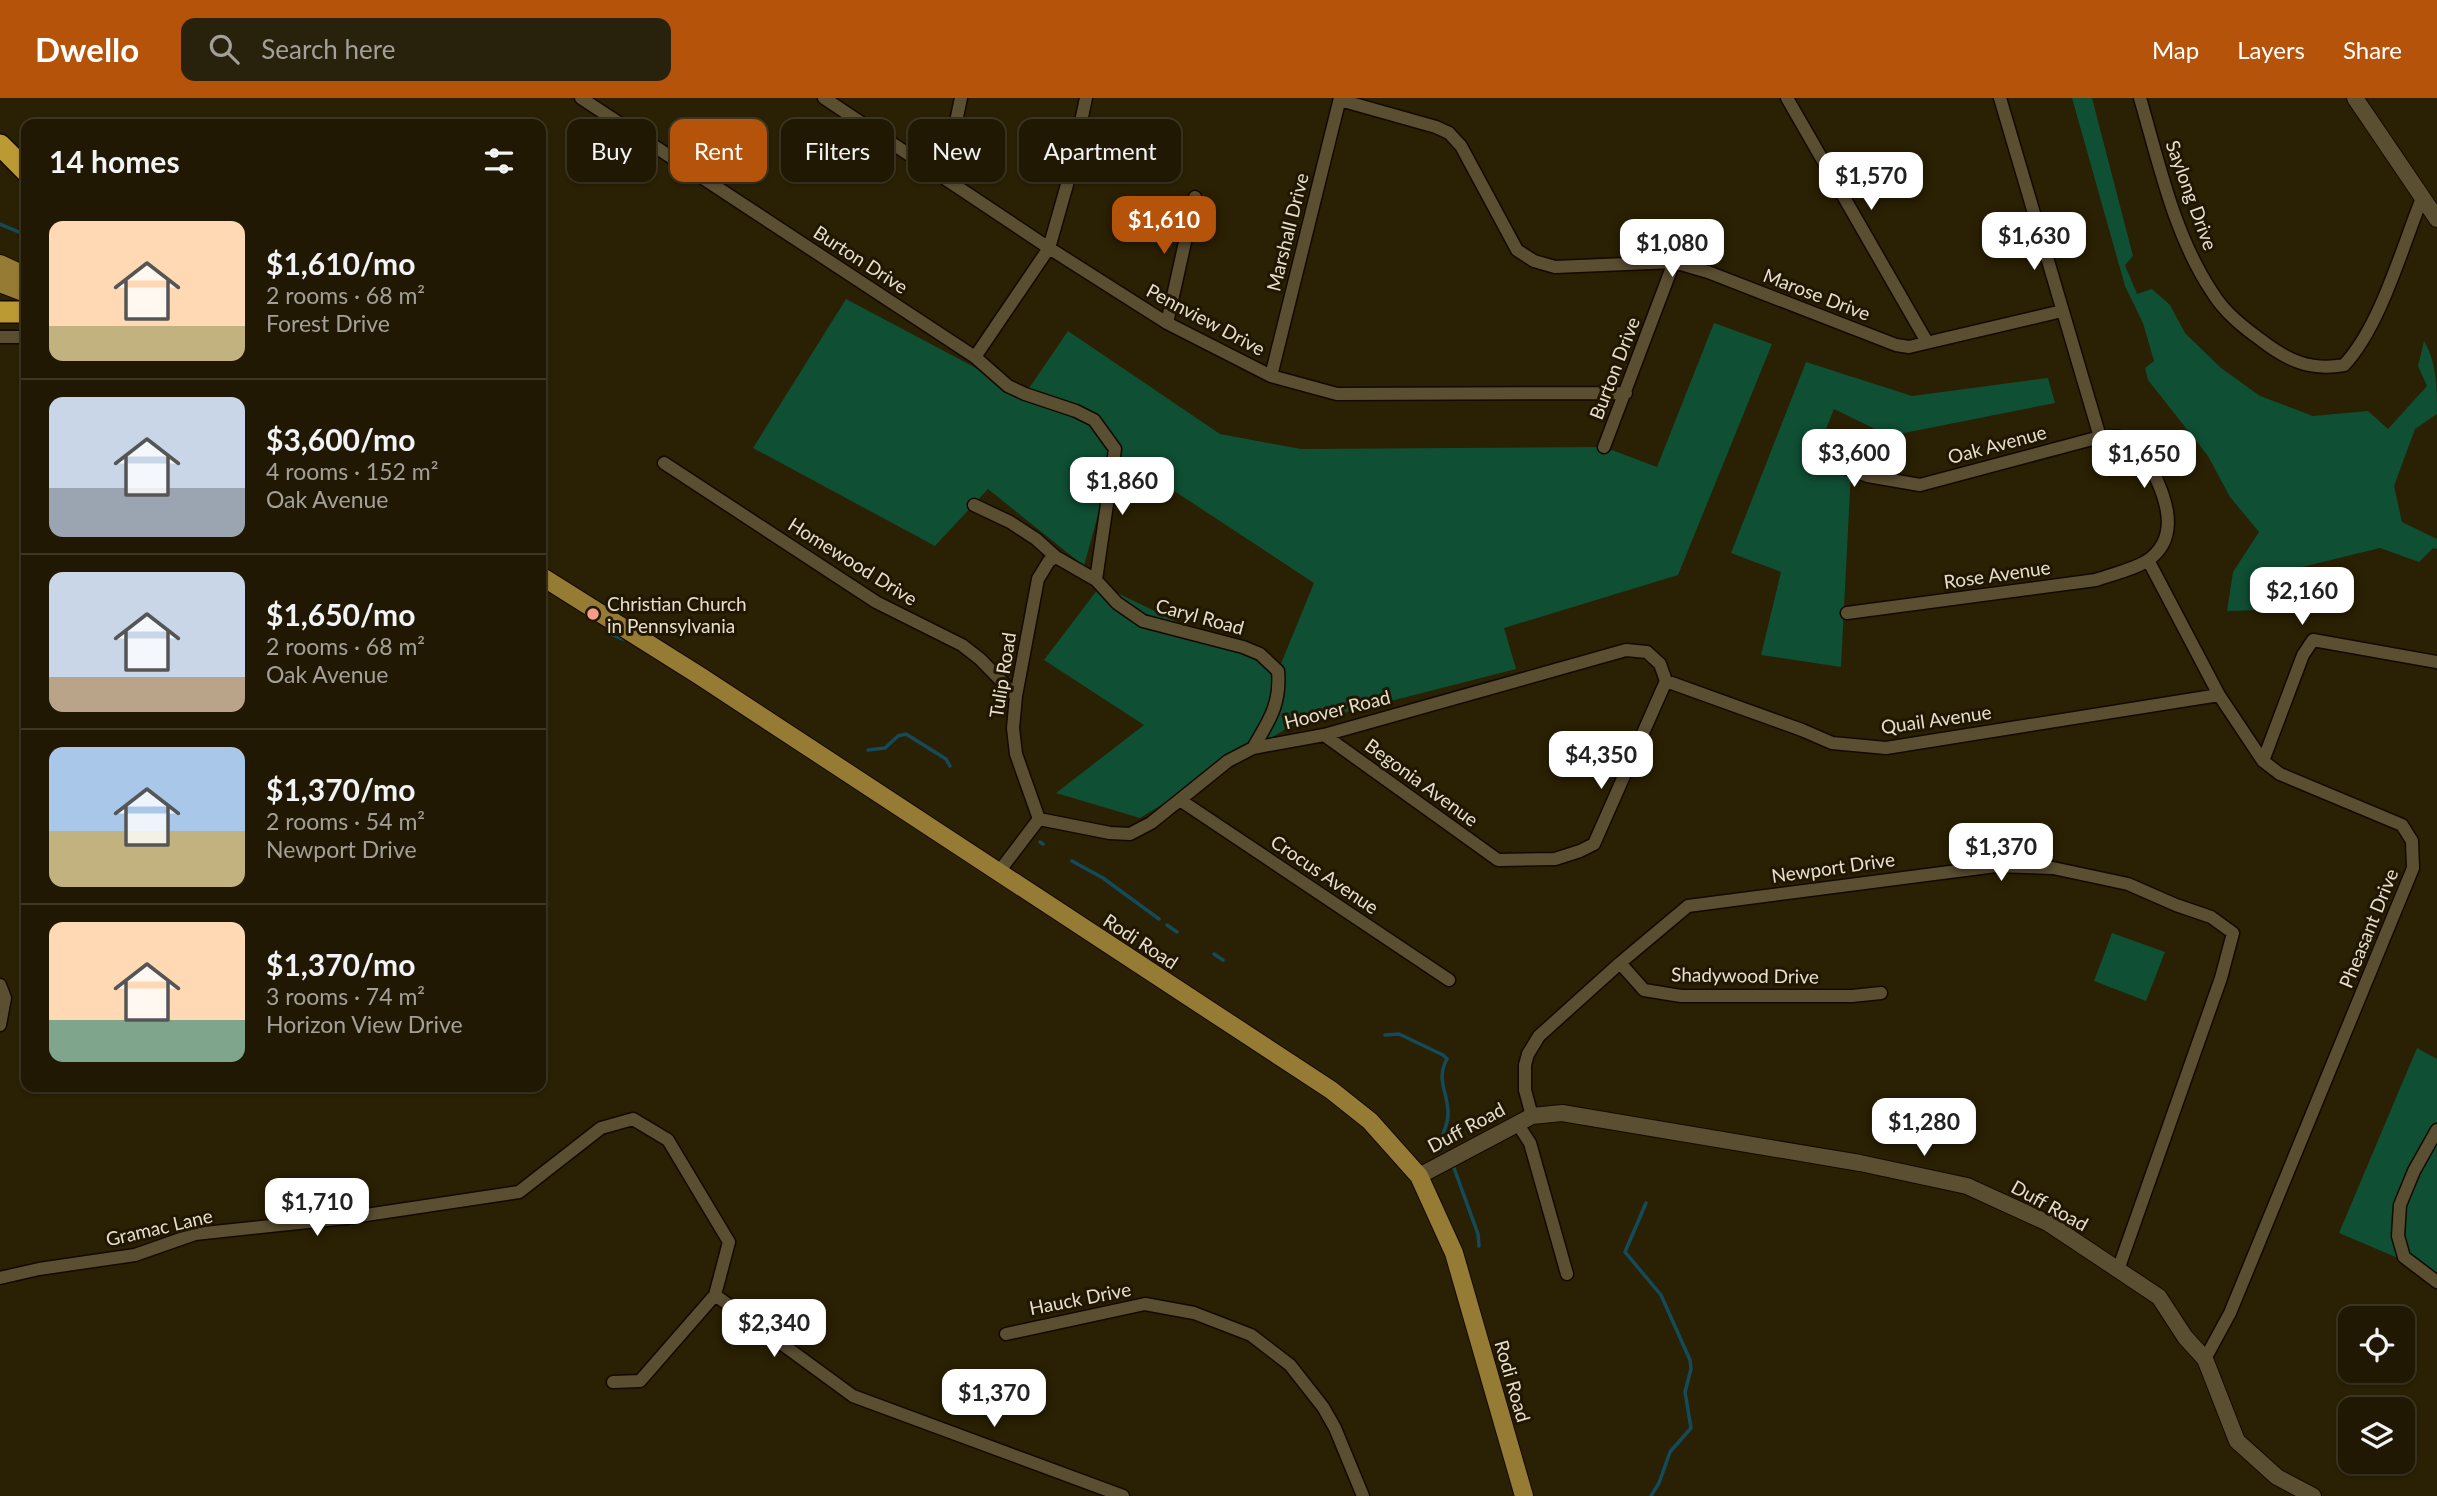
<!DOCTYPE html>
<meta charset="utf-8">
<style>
:root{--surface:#201802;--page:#28210c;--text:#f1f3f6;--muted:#a2a099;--line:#3d3724;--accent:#b45309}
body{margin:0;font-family:Lato,sans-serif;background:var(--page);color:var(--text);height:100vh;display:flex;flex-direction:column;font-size:26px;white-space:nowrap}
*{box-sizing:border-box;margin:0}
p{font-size:23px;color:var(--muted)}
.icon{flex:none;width:38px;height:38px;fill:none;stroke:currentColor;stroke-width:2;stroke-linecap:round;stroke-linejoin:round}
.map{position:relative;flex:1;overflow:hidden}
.panel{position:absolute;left:21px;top:21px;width:525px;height:973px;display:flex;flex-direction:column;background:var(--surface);border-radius:14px;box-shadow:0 2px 5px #0004,0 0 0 2px var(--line)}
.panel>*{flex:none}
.banner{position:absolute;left:567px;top:21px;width:665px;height:63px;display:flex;gap:14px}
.tools{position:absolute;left:2338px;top:1208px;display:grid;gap:14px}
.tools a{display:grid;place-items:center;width:77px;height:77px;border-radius:14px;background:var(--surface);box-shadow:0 2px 5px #0004,0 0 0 2px var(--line);font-size:35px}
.price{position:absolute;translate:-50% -60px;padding:0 16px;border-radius:14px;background:#fff;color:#222;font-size:23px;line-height:46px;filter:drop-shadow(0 2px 4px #0008)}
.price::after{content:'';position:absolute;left:50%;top:42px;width:21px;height:16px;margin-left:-10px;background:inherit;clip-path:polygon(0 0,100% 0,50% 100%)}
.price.current{background:var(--accent);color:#fff}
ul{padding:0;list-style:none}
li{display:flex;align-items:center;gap:21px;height:175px;padding:0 28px}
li+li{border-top:2px solid var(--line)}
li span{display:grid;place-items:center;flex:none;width:196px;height:140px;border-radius:14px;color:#555}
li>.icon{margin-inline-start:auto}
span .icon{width:84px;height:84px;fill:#fffc;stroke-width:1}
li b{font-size:30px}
h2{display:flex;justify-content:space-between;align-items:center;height:84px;padding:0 28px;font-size:30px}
.pill{padding:0 24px;border-radius:14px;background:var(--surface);box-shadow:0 2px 5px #0004,0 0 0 2px var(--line);font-size:24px;line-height:63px}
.pill.current{background:var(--accent);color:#fff}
header{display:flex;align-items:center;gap:42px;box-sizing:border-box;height:98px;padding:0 35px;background:var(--accent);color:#fff}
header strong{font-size:33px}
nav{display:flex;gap:38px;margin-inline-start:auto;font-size:24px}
.search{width:490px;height:63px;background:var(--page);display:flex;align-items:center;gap:18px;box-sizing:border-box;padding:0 24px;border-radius:14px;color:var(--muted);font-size:26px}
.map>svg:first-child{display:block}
</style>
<header>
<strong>Dwello</strong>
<div class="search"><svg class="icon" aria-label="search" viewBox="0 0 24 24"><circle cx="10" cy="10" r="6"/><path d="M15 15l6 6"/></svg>Search here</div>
<nav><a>Map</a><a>Layers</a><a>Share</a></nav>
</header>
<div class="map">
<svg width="2437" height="1398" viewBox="0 0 2437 1398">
<rect width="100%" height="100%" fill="#2a2003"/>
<path fill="#0f4f34" d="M2072 0H2092L2133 158 2125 167 2137 196 2152 191 2170 207 2185 235 2221 270 2260 298 2313 318 2368 313 2388 331 2427 288 2418 268 2424 243C2437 265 2437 289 2437 316L2415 331 2394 388 2402 424 2437 441V451L2433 450 2419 464 2380 450 2286 473 2264 512 2227 513 2233 474 2259 434 2230 399 2208 358 2148 282 2145 270 2154 263 2143 225 2125 188Z
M846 201 1025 296 1068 233 1220 336 1301 351 1604 349 1657 369 1714 225 1772 246 1678 477 1504 530 1516 571 1289 629 1140 720 1056 695 1144 627 1044 562 1101 487 1278 573 1314 485 1115 354 1084 468 988 391 935 448 753 350Z
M1806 264 1912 298 2048 280 2055 305 1889 338 1834 311 1815 359 1851 373 1841 569 1761 557 1781 474 1731 455Z
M2112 835 2165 854 2146 903 2094 883Z
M2417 950 2437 961V1182L2405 1163 2339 1135Z"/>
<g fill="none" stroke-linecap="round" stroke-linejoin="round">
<path stroke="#144b5a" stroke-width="3.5" d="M0 126 26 137
M642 532 650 527 666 532
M611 536 622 541 626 540
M868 652 885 650 898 638 906 636 946 661 950 668
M1040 744 1043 746
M1072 763 1103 780 1159 821
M1167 827 1177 834
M1214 856 1223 862
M1385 937 1399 936 1443 957 1447 961C1435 983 1449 995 1448 1017 1448 1030 1440 1033 1443 1050
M1454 1070 1478 1136 1479 1148
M1646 1105 1625 1154 1661 1197 1690 1262 1691 1271 1685 1294 1691 1330 1670 1354 1659 1385 1651 1398"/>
<defs>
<path id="street" d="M581 0 975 259 1008 288 1025 296 1076 313 1094 322 1115 351 1096 482
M824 0 1049 150 1167 225 1271 278 1337 296 1626 295
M1787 0 1927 244
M2000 0 2100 339
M2140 0C2159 65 2174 137 2212 194 2224 214 2243 229 2261 242 2288 263 2311 273 2344 267 2380 229 2402 150 2422 100
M1340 2 1436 29 1449 35 1461 48 1517 152 1534 163 1555 169 1674 164 1708 174 1896 247 1909 249 2062 213
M954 33 961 0
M1167 225 1195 99
M0 239H26
M975 259 1049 150 1070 76 1086 0
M1271 278 1340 0
M1604 349 1674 164
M1823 362 1868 378 1920 387 2100 339H2120L2139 346C2156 380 2190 434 2147 463 2132 472 2113 476 2096 482L1847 515
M664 365 876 504 962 547 980 561 1016 598
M974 407 1010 424 1036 441 1056 459 1096 482 1117 505 1143 523 1243 549 1260 556 1278 573C1281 606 1269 623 1253 650
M2148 462 2219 597 2263 663 2280 676 2402 727 2412 743 2413 770 2230 1215 2205 1261
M1666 583 1802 632 1832 645 1886 650 2219 597
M2263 663 2303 557 2313 542 2437 564
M1180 702 1449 882
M1039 721 1110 735 1130 736 1151 725 1228 663 1253 650 1324 637 1626 552 1647 554 1660 566 1666 583 1594 746 1580 753 1555 761 1498 762 1324 637
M998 775 1039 721 1016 656 1013 630 1016 598 1038 481 1049 463 1056 459
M1620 865 1644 892 1681 898H1852L1881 895
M0 887 5 900 0 927
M1532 1018 1525 992V967L1528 956 1539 938 1620 865 1688 808 1996 768 2053 770 2128 786 2176 807 2211 819 2233 835 2221 880 2118 1172
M1517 1025 1530 1045 1567 1176
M2437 1032 2414 1073 2400 1107 2398 1138 2404 1159 2437 1184
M0 1180 39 1171 135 1157 195 1136 346 1120 519 1094 601 1030 633 1021 668 1042 729 1144 715 1197 640 1283 613 1284
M715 1197 853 1298 1123 1398
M1006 1236 1145 1206 1194 1215 1251 1237 1290 1267 1323 1309 1335 1330 1363 1398"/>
<path id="secondary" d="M2355 0 2437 121
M1419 1078 1532 1018 1562 1015 1860 1065 1967 1088 2048 1125 2159 1199 2185 1239 2205 1261 2237 1343 2277 1379 2313 1398"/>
<path id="primary" d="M0 166 26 178
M0 185 26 195
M541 478 700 578 1331 992 1370 1023 1419 1078 1454 1155 1524 1398"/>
<path id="highway" d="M0 47 26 73
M0 214H26"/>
</defs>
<use href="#street" stroke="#130900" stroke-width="15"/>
<use href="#secondary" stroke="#130900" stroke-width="18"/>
<use href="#primary" stroke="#130900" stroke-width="20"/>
<use href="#highway" stroke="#130900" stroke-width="24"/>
<use href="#street" stroke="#5b4f32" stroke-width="12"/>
<use href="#secondary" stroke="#5b4f32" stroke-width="16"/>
<use href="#primary" stroke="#957b33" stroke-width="18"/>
<use href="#highway" stroke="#b93" stroke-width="21"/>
</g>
<circle fill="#f49e89" stroke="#211600" stroke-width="2.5" cx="593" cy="516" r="7"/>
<g text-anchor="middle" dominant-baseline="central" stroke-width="6" stroke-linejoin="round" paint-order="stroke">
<g font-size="19" fill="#e6dfce" stroke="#211600">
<text transform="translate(2192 97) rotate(70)">Saylong Drive</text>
<text transform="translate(1287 134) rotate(-76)">Marshall Drive</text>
<text transform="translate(861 161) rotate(33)">Burton Drive</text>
<text transform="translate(1817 196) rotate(21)">Marose Drive</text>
<text transform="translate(1206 221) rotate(28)">Pennview Drive</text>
<text transform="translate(1614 270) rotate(-69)">Burton Drive</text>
<text transform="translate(1997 346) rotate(-15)">Oak Avenue</text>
<text transform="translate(853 463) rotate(32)">Homewood Drive</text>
<text transform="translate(1997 476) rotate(-8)">Rose Avenue</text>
<text transform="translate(1200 518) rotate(15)">Caryl Road</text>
<text transform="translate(1002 577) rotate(-81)">Tulip Road</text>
<text transform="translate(1337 611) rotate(-14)">Hoover Road</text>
<text transform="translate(1936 621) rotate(-8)">Quail Avenue</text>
<text transform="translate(1422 684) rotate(36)">Begonia Avenue</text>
<text transform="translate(1833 769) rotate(-8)">Newport Drive</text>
<text transform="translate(1325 776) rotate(34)">Crocus Avenue</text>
<text transform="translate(2368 830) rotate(-68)">Pheasant Drive</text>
<text transform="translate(1141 843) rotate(33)">Rodi Road</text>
<text transform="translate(1745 877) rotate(1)">Shadywood Drive</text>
<text transform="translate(1466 1029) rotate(-28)">Duff Road</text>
<text transform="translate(2050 1107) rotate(29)">Duff Road</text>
<text transform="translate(159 1129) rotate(-13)">Gramac Lane</text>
<text transform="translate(1080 1200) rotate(-11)">Hauck Drive</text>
<text transform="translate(1513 1283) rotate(74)">Rodi Road</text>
</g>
<g font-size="19" fill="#e6dfce" stroke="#211600" text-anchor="start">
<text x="607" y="505">Christian Church<tspan x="607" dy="22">in Pennsylvania</tspan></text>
</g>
</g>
</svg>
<div class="tools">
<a><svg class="icon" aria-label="locate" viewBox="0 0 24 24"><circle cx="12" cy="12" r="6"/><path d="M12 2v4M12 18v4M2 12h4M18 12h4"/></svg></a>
<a><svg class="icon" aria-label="layers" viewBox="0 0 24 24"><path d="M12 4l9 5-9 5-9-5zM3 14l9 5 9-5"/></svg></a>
</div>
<b class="price" style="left:1871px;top:114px">$1,570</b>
<b class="price current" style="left:1164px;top:158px">$1,610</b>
<b class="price" style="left:2034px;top:174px">$1,630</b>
<b class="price" style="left:1672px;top:181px">$1,080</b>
<b class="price" style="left:1854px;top:391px">$3,600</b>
<b class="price" style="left:2144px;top:392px">$1,650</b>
<b class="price" style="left:1122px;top:419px">$1,860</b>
<b class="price" style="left:2302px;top:529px">$2,160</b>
<b class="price" style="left:1601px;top:693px">$4,350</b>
<b class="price" style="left:2001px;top:785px">$1,370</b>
<b class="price" style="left:1924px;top:1060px">$1,280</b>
<b class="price" style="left:317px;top:1140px">$1,710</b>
<b class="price" style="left:774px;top:1261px">$2,340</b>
<b class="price" style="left:994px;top:1331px">$1,370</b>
<div class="banner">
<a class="pill">Buy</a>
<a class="pill current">Rent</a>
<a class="pill">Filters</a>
<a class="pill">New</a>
<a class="pill">Apartment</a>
</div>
<section class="panel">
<h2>14 homes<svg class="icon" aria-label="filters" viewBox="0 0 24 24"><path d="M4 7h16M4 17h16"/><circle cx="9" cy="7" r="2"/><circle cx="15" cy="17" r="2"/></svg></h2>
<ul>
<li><span style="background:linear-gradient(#ffd9b3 75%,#c2b280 0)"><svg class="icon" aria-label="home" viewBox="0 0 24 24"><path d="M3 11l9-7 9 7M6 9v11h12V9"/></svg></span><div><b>$1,610/mo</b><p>2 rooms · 68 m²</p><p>Forest Drive</p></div></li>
<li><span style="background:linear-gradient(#c9d6e8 65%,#9aa5b1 0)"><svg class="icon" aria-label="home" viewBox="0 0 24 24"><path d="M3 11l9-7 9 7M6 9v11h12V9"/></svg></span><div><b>$3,600/mo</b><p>4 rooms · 152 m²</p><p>Oak Avenue</p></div></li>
<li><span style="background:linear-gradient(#c9d6e8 75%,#b9a48a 0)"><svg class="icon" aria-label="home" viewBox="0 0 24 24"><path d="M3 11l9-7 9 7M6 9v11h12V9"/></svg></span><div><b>$1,650/mo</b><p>2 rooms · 68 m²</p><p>Oak Avenue</p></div></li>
<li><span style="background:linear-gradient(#a9c7e8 60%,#c2b280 0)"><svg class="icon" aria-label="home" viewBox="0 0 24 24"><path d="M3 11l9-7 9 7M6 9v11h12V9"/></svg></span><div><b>$1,370/mo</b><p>2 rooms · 54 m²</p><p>Newport Drive</p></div></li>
<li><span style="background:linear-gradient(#ffd9b3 70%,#7fa58c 0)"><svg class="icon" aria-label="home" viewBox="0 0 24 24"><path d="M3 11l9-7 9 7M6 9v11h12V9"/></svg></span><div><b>$1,370/mo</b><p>3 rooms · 74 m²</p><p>Horizon View Drive</p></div></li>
</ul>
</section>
</div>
